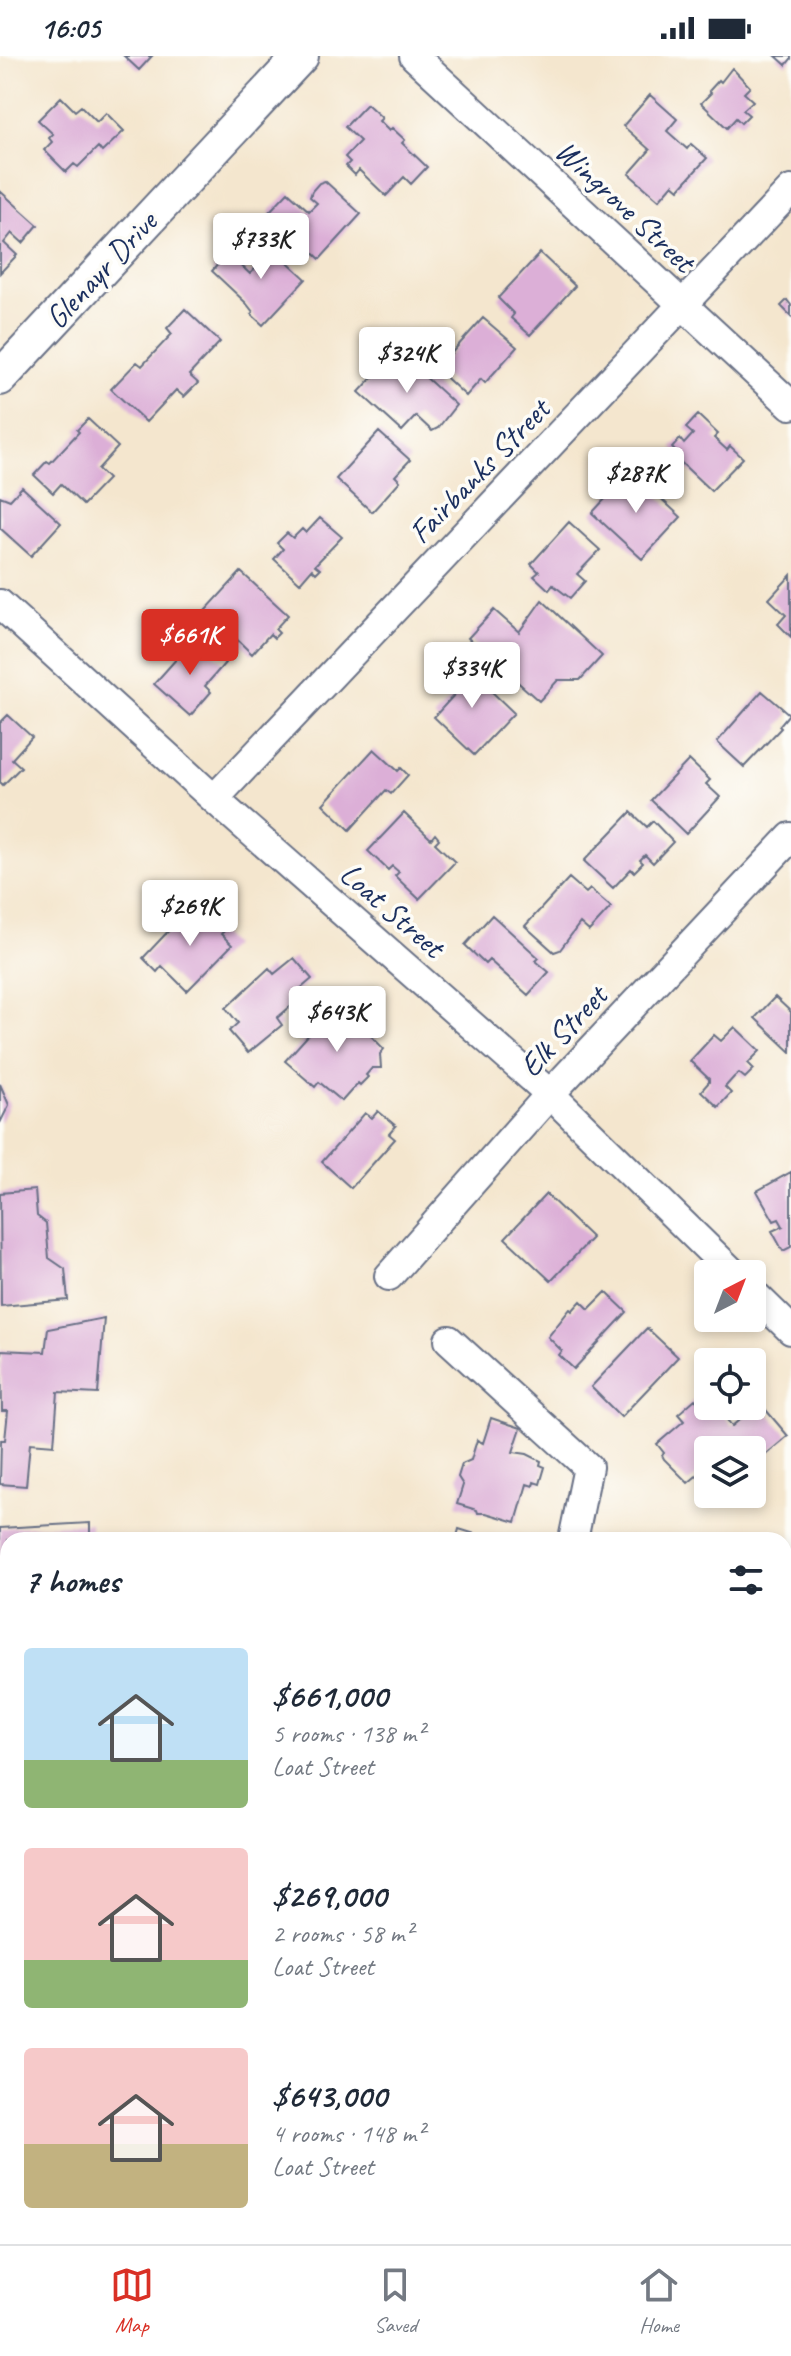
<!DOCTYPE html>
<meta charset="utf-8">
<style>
:root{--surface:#fff;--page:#f2f2f3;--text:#1f2937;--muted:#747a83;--line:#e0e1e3;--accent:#d93025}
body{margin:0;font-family:Caveat,sans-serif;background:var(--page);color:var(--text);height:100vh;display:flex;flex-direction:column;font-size:30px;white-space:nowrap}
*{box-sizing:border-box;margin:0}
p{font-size:26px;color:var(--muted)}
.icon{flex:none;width:44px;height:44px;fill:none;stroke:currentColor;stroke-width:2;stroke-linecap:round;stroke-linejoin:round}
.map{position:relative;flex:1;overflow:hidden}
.details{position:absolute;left:0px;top:1476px;width:792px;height:712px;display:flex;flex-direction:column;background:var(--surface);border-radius:24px 24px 0 0;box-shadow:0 4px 12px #0003}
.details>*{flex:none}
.needle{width:52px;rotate:42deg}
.tools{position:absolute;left:694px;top:1204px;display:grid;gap:16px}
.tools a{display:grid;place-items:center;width:72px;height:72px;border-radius:8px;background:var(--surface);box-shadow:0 4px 12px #0003;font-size:40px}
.price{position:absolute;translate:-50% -68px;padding:0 18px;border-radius:8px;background:#fff;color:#222;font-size:26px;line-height:52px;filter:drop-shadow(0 2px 4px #0008)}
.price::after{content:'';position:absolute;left:50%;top:48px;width:24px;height:18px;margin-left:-12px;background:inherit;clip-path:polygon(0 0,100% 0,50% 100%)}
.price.active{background:var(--accent);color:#fff}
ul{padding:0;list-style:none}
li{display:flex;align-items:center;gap:24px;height:200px;padding:0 24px}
li span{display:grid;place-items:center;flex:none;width:224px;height:160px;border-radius:8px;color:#555}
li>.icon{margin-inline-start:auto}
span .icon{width:96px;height:96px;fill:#fffc;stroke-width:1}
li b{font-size:34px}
h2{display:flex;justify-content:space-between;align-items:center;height:96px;padding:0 24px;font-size:34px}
.status{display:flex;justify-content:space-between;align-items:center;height:56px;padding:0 40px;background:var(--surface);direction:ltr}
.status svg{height:22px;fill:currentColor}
.dock{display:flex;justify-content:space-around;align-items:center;height:112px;border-top:2px solid var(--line);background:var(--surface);font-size:22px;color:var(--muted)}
.dock a{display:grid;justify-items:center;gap:4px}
.dock .active{color:var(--accent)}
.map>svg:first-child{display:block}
</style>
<div class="status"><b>16:05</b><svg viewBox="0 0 49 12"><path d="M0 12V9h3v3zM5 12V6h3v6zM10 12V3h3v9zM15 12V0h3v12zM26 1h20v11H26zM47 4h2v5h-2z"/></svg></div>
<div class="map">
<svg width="791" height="2188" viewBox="0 0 791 2188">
<rect width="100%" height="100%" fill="#fdfcf7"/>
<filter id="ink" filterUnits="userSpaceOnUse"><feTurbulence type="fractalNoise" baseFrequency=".0125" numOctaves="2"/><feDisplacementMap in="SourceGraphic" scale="16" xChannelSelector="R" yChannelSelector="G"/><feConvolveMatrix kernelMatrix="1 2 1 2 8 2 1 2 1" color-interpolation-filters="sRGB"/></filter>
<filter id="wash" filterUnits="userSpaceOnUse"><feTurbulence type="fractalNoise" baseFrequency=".006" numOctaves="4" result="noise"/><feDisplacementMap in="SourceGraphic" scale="32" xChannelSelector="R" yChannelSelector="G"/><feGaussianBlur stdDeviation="1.8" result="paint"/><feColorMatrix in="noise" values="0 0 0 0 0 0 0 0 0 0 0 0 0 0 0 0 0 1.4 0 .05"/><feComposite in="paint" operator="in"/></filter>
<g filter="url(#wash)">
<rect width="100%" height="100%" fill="#f4e6ce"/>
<g id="blocks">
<path fill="#dcafd7" d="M124 0H152L139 14Z
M776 0H791V3L786 9Z
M732 12 750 31 744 37 753 45 743 54 749 59 741 67 736 62 727 72 701 47 711 37 709 35 719 24 721 26Z
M650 39 677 63 667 75 687 93 691 88 707 102 679 133 673 128 659 144 629 118 650 94 623 70Z
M61 41 75 55 81 50 97 66 106 57 124 75 102 96 98 91 78 111 74 108 66 116 44 94 52 86 49 82 53 78 38 64Z
M367 48 382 62 379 65 389 75 392 72 405 84 402 87 427 111 411 128 404 121 386 140 359 114 355 119 346 110 350 106 345 101 360 85 345 71Z
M325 125 361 158 320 203 269 156 288 136 309 155 317 147 310 141 312 135 319 127Z
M0 135 38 169 23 187 12 177 4 187 17 199 0 217Z
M264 184 306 223 263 269 251 258 253 256 246 247 212 215 228 197 250 218 261 206 251 197Z
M540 197 575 230 530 279 511 262 514 258 498 242Z
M787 244 791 249V260L781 250Z
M185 253 220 286 189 319 198 327 184 341 176 334 146 366 111 333 137 306 142 310 152 299 172 278 167 272Z
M483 262 517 291 485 327 481 323 466 340 437 313Z
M397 295 456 349 438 372 432 375 416 360 402 375 359 336Z
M698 359 718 378 714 382 727 394 730 390 743 402 711 435 673 399 676 396 672 392 680 383 684 388 693 378 686 372Z
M88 363 118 391 98 413 108 423 83 449 61 428 53 437 34 419 47 405 50 407 79 376 77 374Z
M379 376 410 404 395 420 400 425 372 456 336 423Z
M631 415 681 461 642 503 592 457Z
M22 431 61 467 31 500 0 472V440L10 444Z
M320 462 342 481 315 509 320 513 316 517 312 513 300 527 274 503 283 493 277 487 287 477 293 482 302 473 306 477Z
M569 466 600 494 577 518 585 525 570 542 553 529 549 534 534 520 539 516 531 508Z
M241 516 288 559 275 573 279 577 274 582 270 578 252 598 225 572 221 576 206 563 205 555Z
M791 519V581L778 568 786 559 769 543Z
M542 544 602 600 580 624H558L539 645 468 582 494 554 519 576Z
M195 582 225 607 205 630 211 636 190 660 154 628Z
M464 609 514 657 474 699 434 661 455 638 440 623Z
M762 635 789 658 779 670 781 672 744 711 717 686Z
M8 659 32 681 12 703 21 711 3 729 0 726V667Z
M374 693 398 715 401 712 408 719 391 738 386 734 350 774 323 748Z
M689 704 710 724 706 728 720 741 686 778 651 744Z
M631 756 647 771 653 765 673 786 653 807 645 799 640 804 643 807 634 816 631 813 613 832 584 805Z
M404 757 431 783 435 778 439 783 435 787 455 806 419 843 395 820 399 816 392 810 388 814 368 795Z
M569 822 586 837 590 833 611 851 589 875 580 867 560 894 554 896 525 870Z
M192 850 196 854 200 850 225 874 221 878 232 889 187 935 162 910 157 916 143 902Z
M492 859 539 902 536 905 549 916 528 939 489 904 485 908 465 889Z
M294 902 312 923 292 940 291 950 277 962 282 969 248 997 229 975 238 967 226 952 269 912 274 918Z
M775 941 791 956V996L755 962Z
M338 946 384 993 380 998 381 1012H372L366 1019 368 1021 360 1029 358 1027 342 1045 319 1026 315 1031 285 1005Z
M735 971 760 995 748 1007 754 1013 745 1022 739 1017 734 1021 725 1031 731 1037 718 1051 701 1035 709 1026V1023L690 1005 714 979 721 985Z
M0 1028 9 1049 0 1067Z
M378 1055 396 1070 389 1078 395 1083 351 1132 322 1106 365 1057 372 1062Z
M791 1116V1191L783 1195 772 1175 783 1170 779 1163 774 1165 757 1135Z
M35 1134 37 1160 46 1167 49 1202 65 1213 68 1244 1 1250 0 1137Z
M546 1138 592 1182 551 1225 505 1182Z
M606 1236 627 1256 574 1313 559 1299 562 1295 548 1281 570 1253 572 1255 581 1245 589 1253Z
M104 1262 98 1338 58 1336 54 1389 30 1387 26 1430 0 1428 1 1384H5L8 1355H2L1 1294 45 1296 48 1273Z
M647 1272 678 1301 621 1361 591 1331Z
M695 1343 703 1351 708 1347V1350H716L732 1370 760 1347 788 1380 757 1406 759 1409 752 1415V1394H708V1410L688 1427 664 1403 662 1399 664 1397 657 1388 684 1365 678 1358Z
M491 1362 521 1372 513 1396 527 1398 541 1405 540 1409 545 1411 540 1428 534 1426 533 1430 527 1428 516 1466 486 1457H478L477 1454 457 1448 463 1429 458 1421 462 1408 471 1404 477 1384 483 1387Z
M90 1467V1484H8V1519L0 1520V1472Z
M459 1473 491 1483V1484H456Z
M785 1579 791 1584V1632L784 1640Z
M8 1680V1793H0V1687Z
M4 2007H8V2156H0V2067Z
M791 2053V2117L784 2112V2062Z
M253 2180H259L280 2188H251Z
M321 2180H393L389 2188H317Z"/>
</g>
</g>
<g filter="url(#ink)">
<use href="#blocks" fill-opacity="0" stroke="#676f85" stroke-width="2"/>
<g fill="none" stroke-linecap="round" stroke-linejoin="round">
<defs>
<path id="minor" d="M414 0 791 349
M0 548 214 743 550 1038 734 1218
M214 743 791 134
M389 1220 550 1038 791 781
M752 1236 791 1274
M449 1284 588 1411 573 1484"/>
<path id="tertiary" d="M0 322 301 0"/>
<path id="secondary" d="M784 1754 791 1749
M488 2188 492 2180"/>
</defs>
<use href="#minor" stroke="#676f85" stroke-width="32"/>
<use href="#tertiary" stroke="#676f85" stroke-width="38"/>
<use href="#secondary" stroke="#676f85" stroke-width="44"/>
<use href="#minor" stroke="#fff" stroke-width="28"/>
<use href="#tertiary" stroke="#fff" stroke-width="34"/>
<use href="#secondary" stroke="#fff" stroke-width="40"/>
</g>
</g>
<g text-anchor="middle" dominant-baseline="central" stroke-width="7" stroke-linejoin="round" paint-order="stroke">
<g font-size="32" fill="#1b2f5e" stroke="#fdfcf7">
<text transform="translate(625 150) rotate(43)">Wingrove Street</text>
<text transform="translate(101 214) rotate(-47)">Glenayr Drive</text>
<text transform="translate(479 415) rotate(-46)">Fairbanks Street</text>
<text transform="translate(392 854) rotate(41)">Loat Street</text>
<text transform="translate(563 975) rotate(-47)">Elk Street</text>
</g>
</g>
</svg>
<div class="tools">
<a><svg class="needle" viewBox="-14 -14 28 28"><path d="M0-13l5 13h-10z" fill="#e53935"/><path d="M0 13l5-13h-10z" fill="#747a83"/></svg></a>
<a><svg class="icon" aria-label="locate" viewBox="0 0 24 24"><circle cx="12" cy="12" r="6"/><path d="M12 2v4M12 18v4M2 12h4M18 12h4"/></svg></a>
<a><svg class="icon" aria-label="layers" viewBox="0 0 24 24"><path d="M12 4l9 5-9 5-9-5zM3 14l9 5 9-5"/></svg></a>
</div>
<b class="price" style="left:261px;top:225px">$733K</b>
<b class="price" style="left:407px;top:339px">$324K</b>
<b class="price" style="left:636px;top:459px">$287K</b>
<b class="price active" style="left:190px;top:621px">$661K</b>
<b class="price" style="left:472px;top:654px">$334K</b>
<b class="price" style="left:190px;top:892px">$269K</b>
<b class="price" style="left:337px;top:998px">$643K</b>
<section class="details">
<h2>7 homes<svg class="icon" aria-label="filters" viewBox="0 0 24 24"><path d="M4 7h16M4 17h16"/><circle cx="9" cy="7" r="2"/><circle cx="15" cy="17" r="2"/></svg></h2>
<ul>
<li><span style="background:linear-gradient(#bfe0f5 70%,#8fb573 0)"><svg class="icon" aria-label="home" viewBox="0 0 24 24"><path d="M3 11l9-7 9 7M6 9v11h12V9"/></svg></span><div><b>$661,000</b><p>5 rooms · 138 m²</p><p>Loat Street</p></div></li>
<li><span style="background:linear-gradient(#f6c9c9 70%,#8fb573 0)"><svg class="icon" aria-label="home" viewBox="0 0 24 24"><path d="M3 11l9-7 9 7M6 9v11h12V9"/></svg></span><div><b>$269,000</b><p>2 rooms · 58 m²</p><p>Loat Street</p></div></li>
<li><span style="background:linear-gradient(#f6c9c9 60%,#c2b280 0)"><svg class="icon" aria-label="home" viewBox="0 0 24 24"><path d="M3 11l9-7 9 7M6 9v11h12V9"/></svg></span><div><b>$643,000</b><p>4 rooms · 148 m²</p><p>Loat Street</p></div></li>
</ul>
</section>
</div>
<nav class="dock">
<a class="active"><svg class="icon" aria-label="map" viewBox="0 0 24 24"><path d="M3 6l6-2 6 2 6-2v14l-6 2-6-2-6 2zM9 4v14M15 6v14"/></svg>Map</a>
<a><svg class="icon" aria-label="saved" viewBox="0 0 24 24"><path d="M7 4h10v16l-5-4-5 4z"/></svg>Saved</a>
<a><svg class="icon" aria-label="home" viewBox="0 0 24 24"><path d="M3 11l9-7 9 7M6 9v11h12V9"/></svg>Home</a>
</nav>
